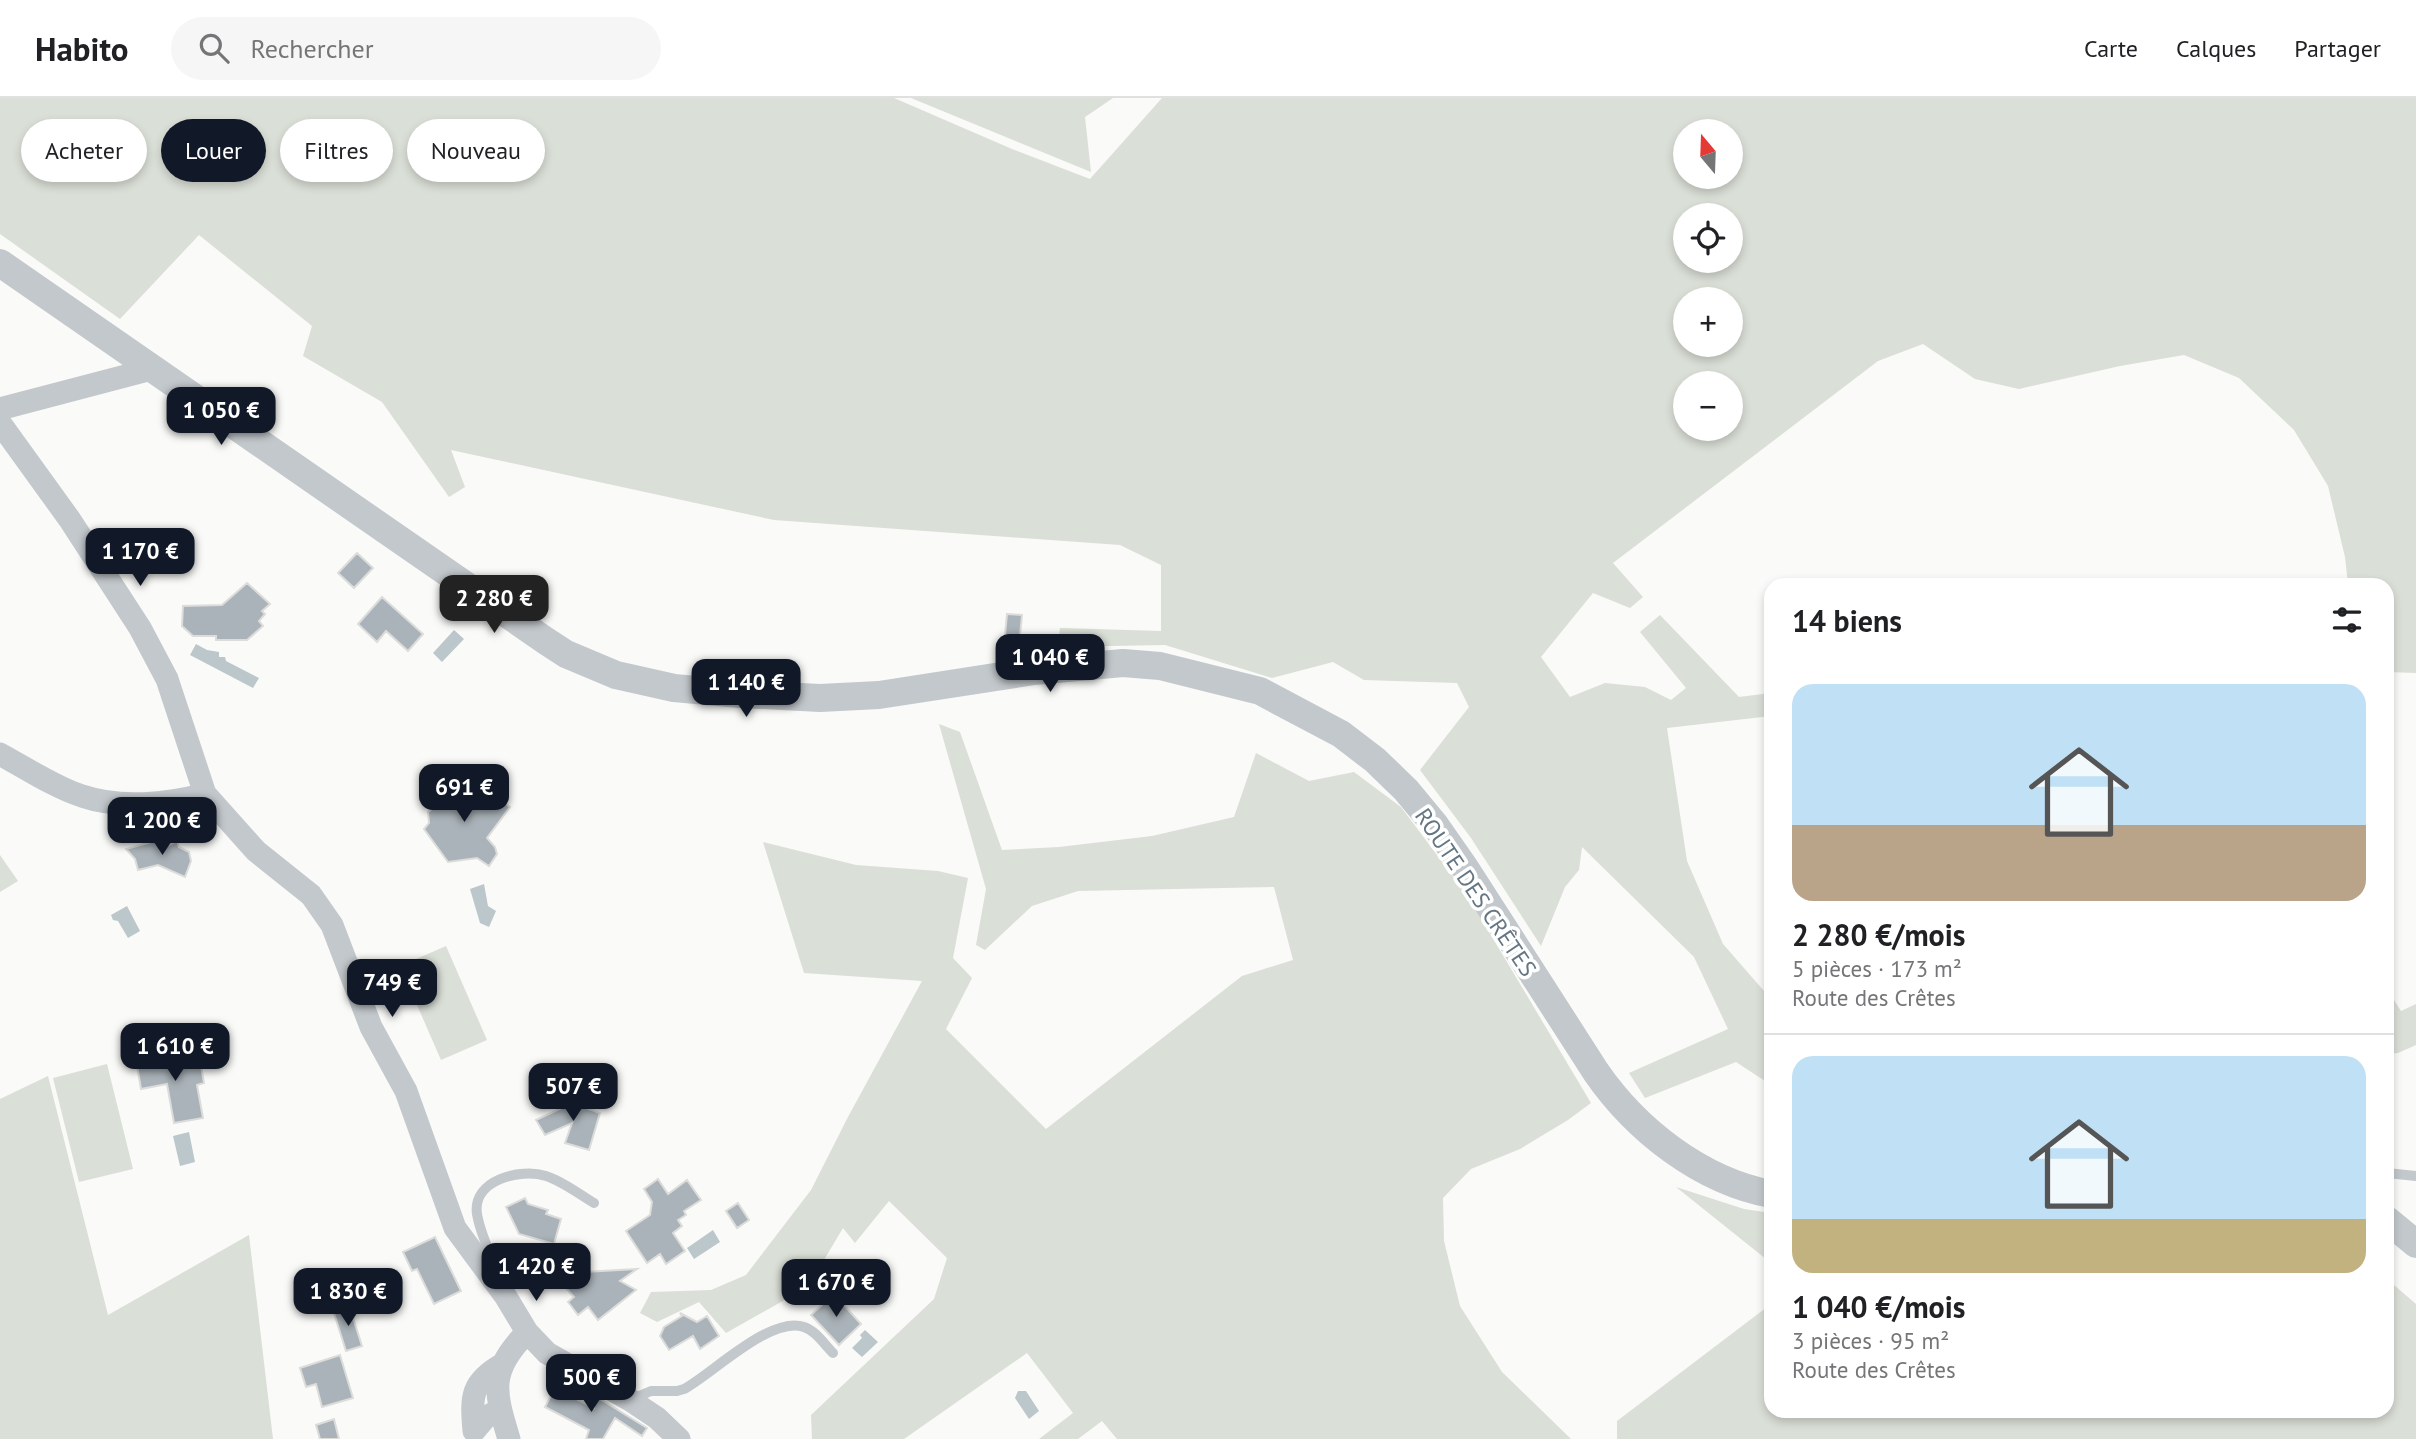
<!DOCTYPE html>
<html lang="fr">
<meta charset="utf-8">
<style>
:root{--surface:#fff;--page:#f6f6f6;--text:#202124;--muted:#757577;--line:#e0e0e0;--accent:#111827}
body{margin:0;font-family:"PT Sans",sans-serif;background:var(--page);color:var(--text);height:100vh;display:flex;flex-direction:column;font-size:26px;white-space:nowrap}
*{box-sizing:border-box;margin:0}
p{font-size:23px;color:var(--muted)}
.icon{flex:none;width:38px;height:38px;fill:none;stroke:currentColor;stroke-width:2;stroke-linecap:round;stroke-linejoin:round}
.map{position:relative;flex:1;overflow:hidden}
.details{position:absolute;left:1764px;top:480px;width:630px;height:840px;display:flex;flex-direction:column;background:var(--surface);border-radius:21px;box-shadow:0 4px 10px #0003}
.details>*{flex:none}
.top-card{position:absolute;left:21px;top:21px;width:665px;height:63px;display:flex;gap:14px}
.needle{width:46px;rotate:341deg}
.buttons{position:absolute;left:1673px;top:21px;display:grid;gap:14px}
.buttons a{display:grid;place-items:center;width:70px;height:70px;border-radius:50%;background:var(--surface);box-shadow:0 4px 10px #0003;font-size:35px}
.price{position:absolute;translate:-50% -60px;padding:0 16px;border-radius:14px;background:var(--accent);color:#fff;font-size:23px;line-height:46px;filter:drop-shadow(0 2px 4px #0008)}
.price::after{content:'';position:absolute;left:50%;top:42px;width:21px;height:16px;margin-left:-10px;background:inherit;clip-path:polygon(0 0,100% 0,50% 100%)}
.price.selected{background:#222;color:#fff}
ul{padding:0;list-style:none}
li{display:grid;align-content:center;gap:14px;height:371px;padding:0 28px}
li+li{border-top:2px solid var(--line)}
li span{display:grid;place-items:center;height:217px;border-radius:21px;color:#555}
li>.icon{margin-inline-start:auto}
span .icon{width:126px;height:126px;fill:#fffc;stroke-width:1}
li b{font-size:30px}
h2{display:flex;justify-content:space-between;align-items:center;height:84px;padding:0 28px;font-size:30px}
.tag{padding:0 24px;border-radius:32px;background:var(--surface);box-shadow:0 4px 10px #0003;font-size:24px;line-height:63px}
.tag.selected{background:var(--accent);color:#fff}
header{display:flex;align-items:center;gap:42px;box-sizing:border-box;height:98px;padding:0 35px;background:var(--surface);border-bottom:2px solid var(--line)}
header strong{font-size:33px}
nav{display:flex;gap:38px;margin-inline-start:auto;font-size:24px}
.search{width:490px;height:63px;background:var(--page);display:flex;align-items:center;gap:18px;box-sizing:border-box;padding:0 24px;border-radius:38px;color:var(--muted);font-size:26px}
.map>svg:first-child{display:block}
</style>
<header>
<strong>Habito</strong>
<div class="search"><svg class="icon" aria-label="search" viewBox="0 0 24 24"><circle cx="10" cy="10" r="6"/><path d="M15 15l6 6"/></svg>Rechercher</div>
<nav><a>Carte</a><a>Calques</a><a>Partager</a></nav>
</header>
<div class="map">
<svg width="2416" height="1341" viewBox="0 0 2416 1341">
<rect width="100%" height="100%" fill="#fafaf8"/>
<path fill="#dadfd7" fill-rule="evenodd" d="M0 0H894L1012 51 1090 81 1162 0H2416V575L2387 574V486H2348L2345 459 2328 388 2294 332 2239 280 2184 257 2120 268 2019 291 1975 281 1923 246 1878 263 1613 465 1643 499 1630 510 1593 495 1541 559 1570 599 1605 585 1645 589 1671 602 1686 590 1640 534 1660 517 1739 599 1771 595V618L1667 630 1687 763 1723 846 1771 901V987L1736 964 1645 1000 1629 975 1728 931 1694 859 1582 749 1579 772 1565 789 1541 848 1471 740 1420 672 1469 609 1457 585 1364 582 1333 564 1272 580 1165 547 1058 549 1060 530 1161 533V467L1120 447 774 422 451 352 465 389 449 399 382 304 303 258 312 228 199 137 120 221 0 136ZM1685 33H1731V79H1685ZM1685 117H1731V163H1685ZM1685 201H1731V247H1685ZM1685 285H1731V331H1685Z
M911 0H1113L1085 19 1091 74Z
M939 626 960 634 1002 752 1059 749 1152 738 1234 719 1256 655 1309 683 1354 674 1401 709 1467 797 1591 1005 1568 1022 1520 1051 1471 1071 1443 1100 1444 1143 1460 1208 1502 1274 1571 1341H1117L1102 1323 1078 1341H1039L1073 1315 1027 1255 904 1341H812L811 1317 934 1201 947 1160 889 1103 855 1145 843 1130 815 1177 795 1196 726 1235 699 1204 657 1224 640 1215 651 1194 711 1192 746 1177 811 1092 848 1019 922 883 804 875 763 744 856 767 938 773 968 780 953 860 972 880 946 931 1046 1031 1242 878 1293 862 1274 789 1078 793 1032 808 985 852 976 847 986 791Z
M0 757 18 783 0 794Z
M446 848 487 942 441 962 400 868Z
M2387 891 2401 913 2416 906V947L2398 955 2387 956Z
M107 966 133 1071 79 1084 53 980Z
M48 978 108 1217 249 1137 273 1341H0V1001Z
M1676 1089 1744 1111 1771 1115V1165Z
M2387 1181 2416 1206V1341H1617V1323L1771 1206V1312H2387Z"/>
<path fill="#bbc7cb" d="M454 532 464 541 442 564 433 555Z
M196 546 207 552 219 554V559H225L226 563 259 580 253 590 190 557Z
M484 786 488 808 496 813 489 829 480 825 470 791Z
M127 808 140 833 128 840 118 823 113 822 111 817Z
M189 1034 195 1064 180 1068 173 1038Z
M713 1132 720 1144 694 1161 687 1150Z
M545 1152 550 1155H559L560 1164C554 1167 544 1174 539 1180H536L532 1172 538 1164V1156Z
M865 1232 878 1244 862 1259 852 1250 862 1240 860 1237Z
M1018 1293H1026L1039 1313 1029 1321 1015 1300Z"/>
<path fill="#aab3b9" stroke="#dcdcda" stroke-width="2" d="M357 455 373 470 354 490 338 475Z
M247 485 270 506 262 513 265 516 259 523 263 528 247 542H216V538H193L182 528 183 508 222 507Z
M382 499 423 536 408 553 386 533 377 544 358 526Z
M1007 516 1022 517 1020 538 1005 537Z
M464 671 461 717 492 695 510 709 487 740 495 749 497 756 489 768 477 760 448 764 424 731 429 725 428 714 433 710 440 696 437 692Z
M155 743 167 748 177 743 179 749 189 754 191 763 185 779 158 767 138 772 135 761 126 751Z
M175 954 178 966 200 962 204 985 197 987 203 1020 174 1025 167 986 141 991 136 962Z
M570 999 588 1005 586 1010 600 1015 589 1052 565 1045 572 1025 545 1037 536 1022 568 1007Z
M658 1081 668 1096 687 1082 701 1102 684 1113 686 1117 678 1122 682 1128 673 1135 685 1153 666 1166 660 1156 647 1165 626 1133 650 1117 652 1104 644 1091Z
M525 1100 528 1106 548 1112 546 1116 561 1121 554 1146 519 1136 506 1109Z
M738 1105 749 1122 737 1130 726 1113Z
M435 1139 461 1193 434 1206 417 1171 412 1173 403 1154Z
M637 1171 620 1183 636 1192 598 1222 588 1209 578 1217 568 1204 574 1199 565 1189 584 1174Z
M834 1196 861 1226 839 1247 811 1217Z
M349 1207 362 1248 346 1253 333 1212Z
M680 1215 697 1224 707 1218 719 1238 700 1251 693 1238 669 1252 660 1238 664 1229 682 1218Z
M340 1257 353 1300 322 1309 316 1286 306 1289 300 1270Z
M555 1290 594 1310 595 1306 584 1298 587 1293 647 1330 642 1338 615 1320 603 1341H586L589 1332 545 1309Z
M334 1321 339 1341H320L316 1327Z"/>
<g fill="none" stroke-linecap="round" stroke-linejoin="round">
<path stroke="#c3c8cc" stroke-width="10" d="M2387 1075 2416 1078
M496 1172C490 1154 480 1135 477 1116 472 1082 520 1070 546 1078 562 1083 579 1096 594 1105
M630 1302 651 1293H677L684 1291C712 1276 771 1217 804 1229 816 1233 824 1246 833 1255"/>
<path stroke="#c3c8cc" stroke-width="23" d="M0 311 152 271
M0 325 70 422 140 530 167 581 205 696 256 753 311 797 332 827 371 929 406 993 455 1130 506 1199 527 1234 547 1255 630 1302 657 1320 679 1341
M0 656C24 669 56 690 82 698 120 711 167 706 205 696
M500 1311 485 1320 474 1333C471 1297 471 1285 503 1266
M509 1341C494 1292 489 1274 527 1234"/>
<path stroke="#c3c8cc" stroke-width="28" d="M0 165 546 543 566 556 616 577 674 590 740 596 820 600 879 597 1034 573 1123 565 1160 568 1260 593 1341 636 1375 662 1406 692 1435 727 1465 770 1596 974C1636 1032 1701 1083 1771 1096
M2387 1122 2416 1146"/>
</g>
<g text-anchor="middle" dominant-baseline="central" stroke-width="7" stroke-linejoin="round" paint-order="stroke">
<g font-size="23" fill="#657683" stroke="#fff">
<text transform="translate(1476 794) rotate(56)">ROUTE DES CRÊTES</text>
</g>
</g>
</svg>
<div class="buttons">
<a><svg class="needle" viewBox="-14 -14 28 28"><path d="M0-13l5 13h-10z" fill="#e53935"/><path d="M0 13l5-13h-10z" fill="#757577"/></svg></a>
<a><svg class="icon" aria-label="locate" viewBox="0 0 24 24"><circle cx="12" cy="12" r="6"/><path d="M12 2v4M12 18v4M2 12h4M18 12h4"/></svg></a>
<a>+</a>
<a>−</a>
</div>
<b class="price" style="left:221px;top:349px">1 050 €</b>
<b class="price" style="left:140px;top:490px">1 170 €</b>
<b class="price selected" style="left:494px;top:537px">2 280 €</b>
<b class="price" style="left:1050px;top:596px">1 040 €</b>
<b class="price" style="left:746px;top:621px">1 140 €</b>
<b class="price" style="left:464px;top:726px">691 €</b>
<b class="price" style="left:162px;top:759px">1 200 €</b>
<b class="price" style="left:392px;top:921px">749 €</b>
<b class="price" style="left:175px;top:985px">1 610 €</b>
<b class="price" style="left:573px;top:1025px">507 €</b>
<b class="price" style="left:536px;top:1205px">1 420 €</b>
<b class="price" style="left:836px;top:1221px">1 670 €</b>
<b class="price" style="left:348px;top:1230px">1 830 €</b>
<b class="price" style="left:591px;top:1316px">500 €</b>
<div class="top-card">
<a class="tag">Acheter</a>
<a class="tag selected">Louer</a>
<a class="tag">Filtres</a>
<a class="tag">Nouveau</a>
</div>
<section class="details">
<h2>14 biens<svg class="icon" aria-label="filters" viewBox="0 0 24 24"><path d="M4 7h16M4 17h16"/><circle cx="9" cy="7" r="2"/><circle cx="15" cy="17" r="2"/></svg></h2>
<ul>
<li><span style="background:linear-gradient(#bfe0f5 65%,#b9a48a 0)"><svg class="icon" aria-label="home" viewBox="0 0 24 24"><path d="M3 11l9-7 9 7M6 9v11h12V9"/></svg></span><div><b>2 280 €/mois</b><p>5 pièces · 173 m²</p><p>Route des Crêtes</p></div></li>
<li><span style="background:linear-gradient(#bfe0f5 75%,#c2b280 0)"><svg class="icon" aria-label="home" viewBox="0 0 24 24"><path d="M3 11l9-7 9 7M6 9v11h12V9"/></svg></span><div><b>1 040 €/mois</b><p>3 pièces · 95 m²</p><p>Route des Crêtes</p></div></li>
</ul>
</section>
</div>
